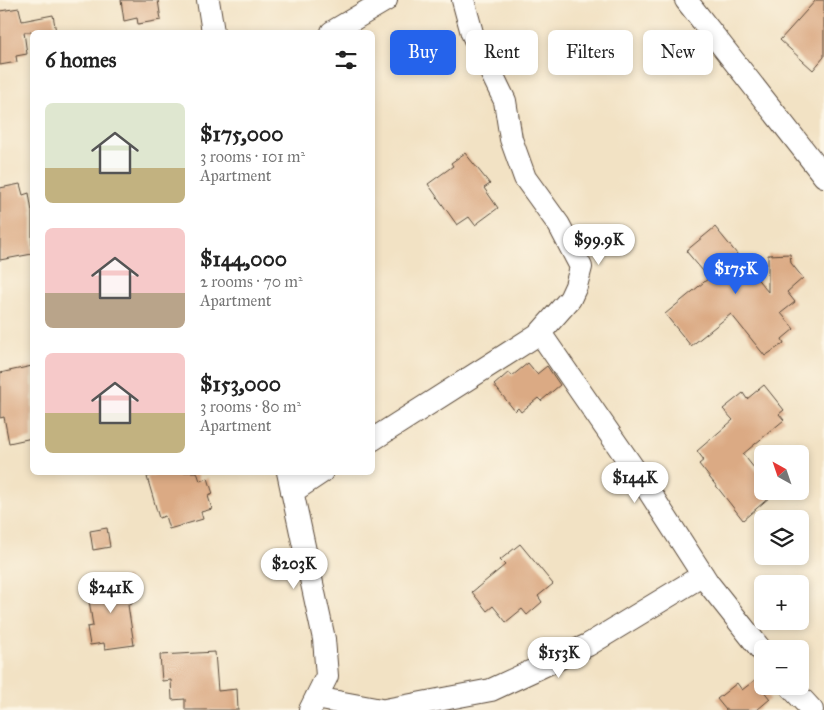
<!DOCTYPE html>
<meta charset="utf-8">
<style>
:root{--surface:#fff;--page:#f2f2f2;--text:#222;--muted:#767676;--accent:#2563eb}
body{margin:0;font-family:"IM FELL Great Primer",serif;background:var(--page);color:var(--text);height:100vh;display:flex;flex-direction:column;font-size:19px;white-space:nowrap}
*{box-sizing:border-box;margin:0}
p{font-size:16px;color:var(--muted)}
.icon{flex:none;width:28px;height:28px;fill:none;stroke:currentColor;stroke-width:2;stroke-linecap:round;stroke-linejoin:round}
.map{position:relative;flex:1;overflow:hidden}
.details{position:absolute;left:30px;top:30px;width:345px;height:445px;display:flex;flex-direction:column;background:var(--surface);border-radius:8px;box-shadow:0 2px 8px #0003}
.details>*{flex:none}
.top-card{position:absolute;left:390px;top:30px;width:359px;height:45px;display:flex;gap:10px}
.needle{width:32px;rotate:320deg}
.buttons{position:absolute;left:754px;top:445px;display:grid;gap:10px}
.buttons a{display:grid;place-items:center;width:55px;height:55px;border-radius:8px;background:var(--surface);box-shadow:0 2px 8px #0003;font-size:25px}
.price{position:absolute;translate:-50% -42px;padding:0 11px;border-radius:18px;background:#fff;color:#222;font-size:16px;line-height:32px;filter:drop-shadow(0 1px 2px #0008)}
.price::after{content:'';position:absolute;left:50%;top:30px;width:15px;height:11px;margin-left:-8px;background:inherit;clip-path:polygon(0 0,100% 0,50% 100%)}
.price.on{background:var(--accent);color:#fff}
ul{padding:0;list-style:none}
li{display:flex;align-items:center;gap:15px;height:125px;padding:0 15px}
li span{display:grid;place-items:center;flex:none;width:140px;height:100px;border-radius:8px;color:#555}
li>.icon{margin-inline-start:auto}
span .icon{width:60px;height:60px;fill:#fffc;stroke-width:1}
li b{font-size:21px}
h2{display:flex;justify-content:space-between;align-items:center;height:60px;padding:0 15px;font-size:21px}
.tag{padding:0 18px;border-radius:8px;background:var(--surface);box-shadow:0 2px 8px #0003;font-size:18px;line-height:45px}
.tag.on{background:var(--accent);color:#fff}
.map>svg:first-child{display:block}
</style>
<div class="map">
<svg width="824" height="710" viewBox="0 0 824 710">
<rect width="100%" height="100%" fill="#fcf5e5"/>
<filter id="ink" filterUnits="userSpaceOnUse"><feTurbulence type="fractalNoise" baseFrequency=".02" numOctaves="2"/><feDisplacementMap in="SourceGraphic" scale="10" xChannelSelector="R" yChannelSelector="G"/><feConvolveMatrix kernelMatrix="1 2 1 2 8 2 1 2 1" color-interpolation-filters="sRGB"/></filter>
<filter id="wash" filterUnits="userSpaceOnUse"><feTurbulence type="fractalNoise" baseFrequency=".0096" numOctaves="4" result="noise"/><feDisplacementMap in="SourceGraphic" scale="20" xChannelSelector="R" yChannelSelector="G"/><feGaussianBlur stdDeviation="1.12" result="paint"/><feColorMatrix in="noise" values="0 0 0 0 0 0 0 0 0 0 0 0 0 0 0 0 0 1.4 0 .05"/><feComposite in="paint" operator="in"/></filter>
<g filter="url(#wash)">
<rect width="100%" height="100%" fill="#f2e2c4"/>
<g id="blocks">
<path fill="#dbaa84" d="M121 0H158L161 20 138 24 137 18 124 21Z
M816 0H824V57L813 70 780 40Z
M19 8 22 21 53 15 56 32H24L27 54 16 56 17 62 0 65V11Z
M465 153 490 184 484 188 498 208 475 225 469 217 457 225 428 184 453 166 451 163Z
M20 184 23 195 29 193 32 212V254L0 260V188Z
M715 227 768 292V255L790 254 791 263 803 278 787 292 795 302 781 313 794 329 782 339 784 343 765 356 731 314 691 346 665 314 709 278 686 251Z
M528 363 537 374 547 366 560 385 541 401 538 398 521 412 518 408 515 411 494 385 509 372 512 376Z
M32 366V438L9 443 4 417 0 418V373Z
M764 385 784 410 779 414 784 420 743 454 762 478V491H777L743 520 699 464 704 460 697 451 733 420 723 409 743 393 747 399Z
M162 472H197L200 481 208 478 213 494 208 496 212 509 201 512 203 519 169 529 165 516 159 518 147 477Z
M107 528 110 547 93 550 90 531Z
M520 544 553 584 538 596 542 602 527 615 522 609 506 622 493 606 487 611 472 592 505 565 500 560Z
M128 577 132 604 128 605 134 645 105 649 104 643 90 645 87 627 93 626 87 587 99 586 98 582Z
M215 652 218 691 237 689 238 710H185V699L172 700 171 680 162 681 160 655Z
M755 680 770 699 757 710H726L717 699 737 683 742 690Z"/>
</g>
</g>
<g filter="url(#ink)">
<use href="#blocks" fill-opacity="0" stroke="#564637" stroke-width="1"/>
<g fill="none" stroke-linecap="round" stroke-linejoin="round">
<defs>
<path id="street" d="M208 0 213 32
M686 0 824 176
M332 32 386 0
M540 333 643 482 708 583 762 651
M372 440 540 333 570 299 576 286 581 267 559 225 525 178 511 139 505 101 472 33 463 0
M288 472 324 639 327 676 310 710
M292 492 322 472
M790 686 812 710
M316 698 381 710
M385 710 491 690 588 645 703 575"/>
</defs>
<use href="#street" stroke="#564637" stroke-width="24"/>
<use href="#street" stroke="#fff" stroke-width="22"/>
</g>
</g>
</svg>
<div class="buttons">
<a><svg class="needle" viewBox="-14 -14 28 28"><path d="M0-13l5 13h-10z" fill="#e53935"/><path d="M0 13l5-13h-10z" fill="#767676"/></svg></a>
<a><svg class="icon" aria-label="layers" viewBox="0 0 24 24"><path d="M12 4l9 5-9 5-9-5zM3 14l9 5 9-5"/></svg></a>
<a>+</a>
<a>−</a>
</div>
<b class="price" style="left:599px;top:266px">$99.9K</b>
<b class="price on" style="left:736px;top:295px">$175K</b>
<b class="price" style="left:635px;top:504px">$144K</b>
<b class="price" style="left:294px;top:590px">$203K</b>
<b class="price" style="left:111px;top:614px">$241K</b>
<b class="price" style="left:559px;top:679px">$153K</b>
<div class="top-card">
<a class="tag on">Buy</a>
<a class="tag">Rent</a>
<a class="tag">Filters</a>
<a class="tag">New</a>
</div>
<section class="details">
<h2>6 homes<svg class="icon" aria-label="filters" viewBox="0 0 24 24"><path d="M4 7h16M4 17h16"/><circle cx="9" cy="7" r="2"/><circle cx="15" cy="17" r="2"/></svg></h2>
<ul>
<li><span style="background:linear-gradient(#dfe7d0 65%,#c2b280 0)"><svg class="icon" aria-label="home" viewBox="0 0 24 24"><path d="M3 11l9-7 9 7M6 9v11h12V9"/></svg></span><div><b>$175,000</b><p>3 rooms · 101 m²</p><p>Apartment</p></div></li>
<li><span style="background:linear-gradient(#f6c9c9 65%,#b9a48a 0)"><svg class="icon" aria-label="home" viewBox="0 0 24 24"><path d="M3 11l9-7 9 7M6 9v11h12V9"/></svg></span><div><b>$144,000</b><p>2 rooms · 70 m²</p><p>Apartment</p></div></li>
<li><span style="background:linear-gradient(#f6c9c9 60%,#c2b280 0)"><svg class="icon" aria-label="home" viewBox="0 0 24 24"><path d="M3 11l9-7 9 7M6 9v11h12V9"/></svg></span><div><b>$153,000</b><p>3 rooms · 80 m²</p><p>Apartment</p></div></li>
</ul>
</section>
</div>
